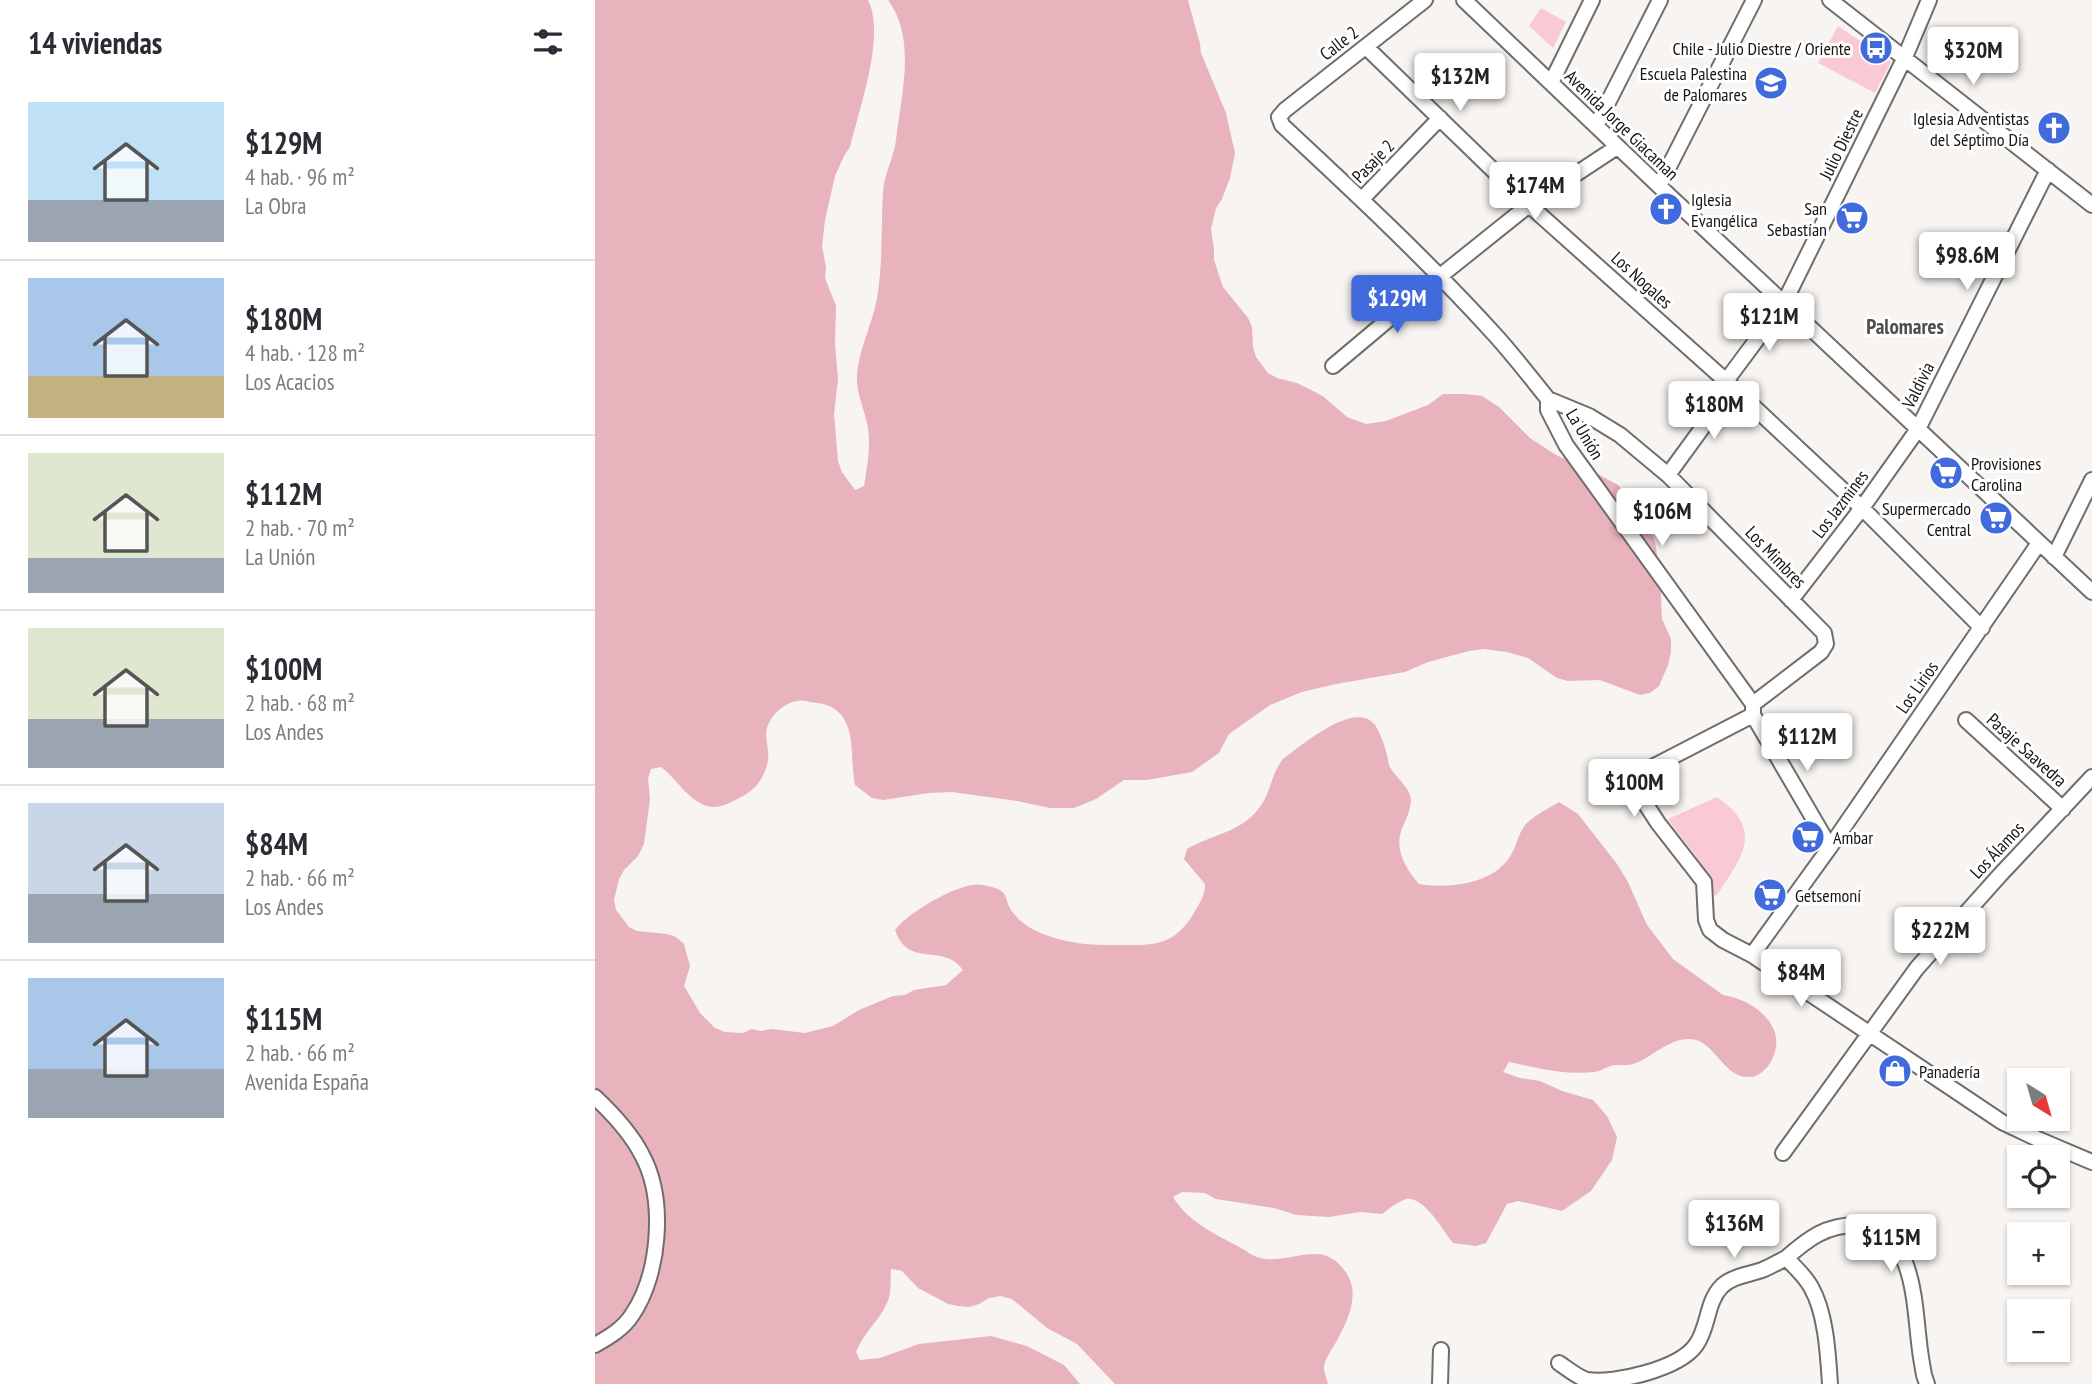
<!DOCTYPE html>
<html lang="es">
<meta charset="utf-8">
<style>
:root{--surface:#fff;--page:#f7f7f7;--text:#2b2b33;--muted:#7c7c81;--line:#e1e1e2;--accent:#416bdc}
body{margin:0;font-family:"PT Sans Narrow",sans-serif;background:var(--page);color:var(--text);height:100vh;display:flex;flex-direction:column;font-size:26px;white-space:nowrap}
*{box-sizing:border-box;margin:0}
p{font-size:23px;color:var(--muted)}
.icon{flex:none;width:38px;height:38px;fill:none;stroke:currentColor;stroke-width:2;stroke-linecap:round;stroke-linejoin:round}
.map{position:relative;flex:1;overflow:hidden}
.details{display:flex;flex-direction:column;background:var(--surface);width:595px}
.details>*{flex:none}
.needle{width:46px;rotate:143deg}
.fabs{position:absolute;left:1412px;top:1068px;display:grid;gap:14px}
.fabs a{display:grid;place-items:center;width:63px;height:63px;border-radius:0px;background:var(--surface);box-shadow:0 2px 5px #0004;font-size:35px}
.price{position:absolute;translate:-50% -60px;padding:0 16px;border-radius:7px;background:#fff;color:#222;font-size:23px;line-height:46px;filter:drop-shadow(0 2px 4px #0008)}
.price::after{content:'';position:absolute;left:50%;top:42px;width:21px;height:16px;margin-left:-10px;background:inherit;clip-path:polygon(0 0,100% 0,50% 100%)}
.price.current{background:var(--accent);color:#fff}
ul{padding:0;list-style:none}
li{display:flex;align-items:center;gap:21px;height:175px;padding:0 28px}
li+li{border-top:2px solid var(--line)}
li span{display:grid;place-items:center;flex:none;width:196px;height:140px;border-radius:0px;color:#555}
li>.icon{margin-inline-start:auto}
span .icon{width:84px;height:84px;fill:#fffc;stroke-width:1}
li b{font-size:30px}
h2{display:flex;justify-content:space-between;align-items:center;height:84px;padding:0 28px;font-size:30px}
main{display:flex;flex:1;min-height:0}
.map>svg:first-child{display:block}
</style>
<main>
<section class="details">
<h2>14 viviendas<svg class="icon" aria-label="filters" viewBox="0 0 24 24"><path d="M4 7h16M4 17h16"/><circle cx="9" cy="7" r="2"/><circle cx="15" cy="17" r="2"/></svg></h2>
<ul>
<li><span style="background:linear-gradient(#bfe0f5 70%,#9aa5b1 0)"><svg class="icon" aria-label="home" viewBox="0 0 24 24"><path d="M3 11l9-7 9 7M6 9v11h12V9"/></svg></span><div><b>$129M</b><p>4 hab. · 96 m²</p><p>La Obra</p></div></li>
<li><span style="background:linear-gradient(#a9c7e8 70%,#c2b280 0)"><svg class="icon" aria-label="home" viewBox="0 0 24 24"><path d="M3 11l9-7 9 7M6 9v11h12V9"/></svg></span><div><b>$180M</b><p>4 hab. · 128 m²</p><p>Los Acacios</p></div></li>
<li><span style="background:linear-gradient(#dfe7d0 75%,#9aa5b1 0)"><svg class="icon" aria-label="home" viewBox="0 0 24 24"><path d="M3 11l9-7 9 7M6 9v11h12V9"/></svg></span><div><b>$112M</b><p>2 hab. · 70 m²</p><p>La Unión</p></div></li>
<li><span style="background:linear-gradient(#dfe7d0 65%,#9aa5b1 0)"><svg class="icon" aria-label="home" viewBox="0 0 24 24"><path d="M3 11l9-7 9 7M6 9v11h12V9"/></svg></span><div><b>$100M</b><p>2 hab. · 68 m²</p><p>Los Andes</p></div></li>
<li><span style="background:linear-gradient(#c9d6e8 65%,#9aa5b1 0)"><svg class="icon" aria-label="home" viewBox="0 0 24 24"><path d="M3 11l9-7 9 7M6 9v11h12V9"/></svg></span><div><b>$84M</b><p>2 hab. · 66 m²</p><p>Los Andes</p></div></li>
<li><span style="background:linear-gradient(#a9c7e8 65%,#9aa5b1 0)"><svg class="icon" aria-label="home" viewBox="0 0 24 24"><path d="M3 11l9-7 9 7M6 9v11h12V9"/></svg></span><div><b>$115M</b><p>2 hab. · 66 m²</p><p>Avenida España</p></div></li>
</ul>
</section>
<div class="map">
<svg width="1497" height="1384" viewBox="0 0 1497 1384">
<rect width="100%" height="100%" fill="#f7f4f1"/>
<path fill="#f9cad3" d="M946 8 971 22 958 48 934 26Z
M1243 26 1296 62 1280 93 1223 63Z
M1122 797C1170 830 1147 857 1122 895L1116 896C1112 860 1091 847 1073 819Z"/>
<path fill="#e8b3bd" d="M0 0H273C291 35 264 109 255 147L249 156 240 176 230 220 227 246 231 267 230 278 241 306 240 344 243 379 239 414 243 461 247 472 260 490 269 486C272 467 276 447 273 428 270 410 261 394 262 376 263 352 278 322 282 298 288 263 286 227 288 192 289 174 299 157 301 140 306 95 322 39 293 0H593L605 44 606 53 631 113 640 153 635 178 627 199 621 208 616 229 619 249V260L628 287 653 318 657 327 658 347 661 357 673 373 682 378 702 383 720 392 729 397 752 417 771 424 791 421 833 405 848 394H869L887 396 904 407 935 438 958 453 967 458 977 460 1023 485 1048 513 1060 542 1065 573 1067 619 1076 639V652L1073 665 1064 686 1055 693 1045 695 1005 680 973 681 962 678 933 658 912 652 888 649 874 651 833 662 810 672 741 684 707 692 675 705 634 734 624 753 597 772 552 780H529L501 799 479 808H455L422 801 357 792 334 793 288 800 277 798 260 785C254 757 264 718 232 705 226 703 218 703 211 701 198 698 183 708 176 719 165 737 177 747 172 765 168 780 159 791 146 797 140 800 133 804 126 806 100 813 84 780 66 767L56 769 53 778 55 799 49 844 43 856 29 870 24 879 19 900 21 910 34 927 42 931 72 934 81 937 89 944 95 966 89 986 105 1013 120 1028 130 1032 148 1033 157 1029 166 1031 176 1029 210 1033 238 1026 264 1010 298 996 310 995 319 990 351 985 368 970C348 942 313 969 300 930 312 913 367 880 388 885 420 891 405 898 420 915 427 924 441 932 451 935 474 944 496 945 520 945 556 945 578 948 599 913 605 902 610 896 610 884L589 859 592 849C617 834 648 833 667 804 676 790 677 772 688 759 706 746 760 699 780 725 785 732 790 746 792 755 793 757 793 763 794 765 799 777 816 787 816 801 815 810 812 818 808 826 798 848 810 868 824 884 855 889 901 884 917 853 922 844 924 831 932 823 940 815 954 808 964 802L983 814 1022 864 1033 882 1052 925 1078 959 1128 995C1162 1000 1198 1031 1173 1066 1169 1071 1162 1077 1155 1077 1128 1079 1119 1038 1094 1039 1073 1039 1059 1056 1041 1063 1034 1066 1027 1065 1020 1065 1012 1066 1007 1071 999 1072 970 1075 943 1068 914 1062L908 1072 925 1078 945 1081 967 1091 998 1100 1012 1116 1022 1137 1017 1160 996 1191 967 1211 923 1201 912 1204 891 1243 881 1246 858 1243C848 1230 828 1195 811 1199 802 1202 794 1209 787 1214L765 1212 734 1217 701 1215 679 1208 621 1199 610 1193 587 1192 578 1197C593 1222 622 1235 646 1248 652 1251 657 1256 665 1258 698 1265 728 1236 752 1274 766 1296 751 1324 740 1344 736 1351 729 1360 729 1368 729 1373 732 1379 733 1384H520L482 1344 452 1328 417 1299 405 1296 394 1298 384 1304 374 1307 363 1306 353 1304 323 1288 307 1271 296 1269C295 1279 297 1293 292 1303 284 1321 269 1332 261 1352L265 1360 285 1358 324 1344 396 1336 432 1346 469 1365 485 1384H0Z"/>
<path fill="#bfbbba" stroke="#736f6e" stroke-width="2" d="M1352 39 1373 47 1364 68 1343 59Z"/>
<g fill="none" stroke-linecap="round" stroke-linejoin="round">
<defs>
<path id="street" d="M830 0 690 110 684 117 687 125C760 193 834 262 901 336 919 356 936 378 953 399V410L971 445 1158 704V715L1235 847
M869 0 1064 186 1497 592
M1235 0 1497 205
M771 47 934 205 1131 381 1267 508 1387 628
M956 83 997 0
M1001 126 1065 0
M1064 186 1159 0
M767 199 845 118
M738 366 844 277 934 205 1022 147
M1131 381 1189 303 1310 57 1334 0
M953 399 994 416 1025 435 1073 475 1229 633 1231 644 1226 652 1158 704
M1073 475 1137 387
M1459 557 1497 480
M1196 600 1267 508 1323 429 1453 170
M1158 715 1042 775 1039 786 1063 823 1109 882 1111 920 1115 930 1128 940 1157 955 1407 1122 1445 1140 1497 1162
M1371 720 1468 809
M1157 955 1235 847 1444 543
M0 1097C17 1113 36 1133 47 1155 71 1199 65 1274 37 1315 28 1329 14 1337 0 1345
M1188 1153 1322 968 1405 875 1497 777
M1191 1258C1214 1238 1231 1225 1262 1225 1319 1227 1319 1302 1324 1342 1325 1353 1327 1364 1329 1375L1332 1384
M964 1363C973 1369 982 1377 992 1380 1020 1384 1084 1369 1101 1345 1114 1327 1111 1302 1127 1286 1138 1276 1153 1275 1167 1270 1175 1267 1183 1262 1191 1258 1200 1267 1210 1276 1216 1287 1231 1313 1233 1354 1235 1384
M845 1384 846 1350"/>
</defs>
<use href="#street" stroke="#706e6b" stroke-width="18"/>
<use href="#street" stroke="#fff" stroke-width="14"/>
</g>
<defs>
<symbol id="bus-disc" viewBox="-11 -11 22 22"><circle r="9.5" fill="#416bdc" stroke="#fff"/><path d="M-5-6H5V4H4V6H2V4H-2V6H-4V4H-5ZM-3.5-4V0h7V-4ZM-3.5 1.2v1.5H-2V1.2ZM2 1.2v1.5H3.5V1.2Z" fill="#fff"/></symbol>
<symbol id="school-disc" viewBox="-11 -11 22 22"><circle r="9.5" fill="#416bdc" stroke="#fff"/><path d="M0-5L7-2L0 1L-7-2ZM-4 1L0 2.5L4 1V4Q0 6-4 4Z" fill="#fff"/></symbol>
<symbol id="church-disc" viewBox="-11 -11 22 22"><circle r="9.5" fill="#416bdc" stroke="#fff"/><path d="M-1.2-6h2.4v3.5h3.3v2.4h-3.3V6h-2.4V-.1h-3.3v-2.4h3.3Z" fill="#fff"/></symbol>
<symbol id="supermarket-disc" viewBox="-11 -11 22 22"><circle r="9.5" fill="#416bdc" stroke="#fff"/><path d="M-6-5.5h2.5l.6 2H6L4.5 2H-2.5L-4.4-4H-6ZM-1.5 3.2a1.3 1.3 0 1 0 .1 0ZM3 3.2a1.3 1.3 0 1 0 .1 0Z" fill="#fff"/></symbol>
<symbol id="shop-disc" viewBox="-11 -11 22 22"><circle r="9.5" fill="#416bdc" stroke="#fff"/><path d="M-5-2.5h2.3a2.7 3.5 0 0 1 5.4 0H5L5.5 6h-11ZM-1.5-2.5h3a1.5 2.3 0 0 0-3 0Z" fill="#fff"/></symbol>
</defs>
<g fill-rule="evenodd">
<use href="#bus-disc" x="1262" y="29" width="38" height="38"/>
<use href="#school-disc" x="1157" y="64" width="38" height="38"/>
<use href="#church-disc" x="1440" y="109" width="38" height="38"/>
<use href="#church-disc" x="1052" y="190" width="38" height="38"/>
<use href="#supermarket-disc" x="1238" y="199" width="38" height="38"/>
<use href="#supermarket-disc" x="1332" y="454" width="38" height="38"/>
<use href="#supermarket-disc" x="1382" y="499" width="38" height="38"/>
<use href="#supermarket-disc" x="1194" y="818" width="38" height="38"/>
<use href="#supermarket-disc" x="1156" y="876" width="38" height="38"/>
<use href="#shop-disc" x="1281" y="1052" width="38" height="38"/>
</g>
<g text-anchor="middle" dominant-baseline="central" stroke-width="6" stroke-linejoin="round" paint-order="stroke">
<g font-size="18" fill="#161514" stroke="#fff">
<text transform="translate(744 43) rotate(-38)">Calle 2</text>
<text transform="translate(1027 125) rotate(44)">Avenida Jorge Giacaman</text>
<text transform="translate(1246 144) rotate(-64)">Julio Diestre</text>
<text transform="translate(778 161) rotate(-46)">Pasaje 2</text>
<text transform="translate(1047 280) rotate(42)">Los Nogales</text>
<text transform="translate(1323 385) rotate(-63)">Valdivia</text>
<text transform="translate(990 434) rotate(59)">La Unión</text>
<text transform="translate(1245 504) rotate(-53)">Los Jazmines</text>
<text transform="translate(1181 557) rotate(46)">Los Mimbres</text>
<text transform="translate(1322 687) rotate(-55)">Los Lirios</text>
<text transform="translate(1432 750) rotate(42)">Pasaje Saavedra</text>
<text transform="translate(1402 850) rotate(-47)">Los Álamos</text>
</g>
<g font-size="18" fill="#161514" stroke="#fff" text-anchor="end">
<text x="1256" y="48">Chile - Julio Diestre / Oriente</text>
<text x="1152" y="73">Escuela Palestina<tspan x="1152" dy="21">de Palomares</tspan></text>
<text x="1434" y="118">Iglesia Adventistas<tspan x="1434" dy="21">del Séptimo Día</tspan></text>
<text x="1096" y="199" text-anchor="start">Iglesia<tspan x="1096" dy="21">Evangélica</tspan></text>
<text x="1232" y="208">San<tspan x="1232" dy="21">Sebastían</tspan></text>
<text x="1376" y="463" text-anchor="start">Provisiones<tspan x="1376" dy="21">Carolina</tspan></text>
<text x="1376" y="508">Supermercado<tspan x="1376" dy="21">Central</tspan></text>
<text x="1238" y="837" text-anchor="start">Ambar</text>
<text x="1200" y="895" text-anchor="start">Getsemoní</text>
<text x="1324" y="1071" text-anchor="start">Panadería</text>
</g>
<g font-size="21" font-weight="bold" fill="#504e4c" stroke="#fff">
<text x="1310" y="326">Palomares</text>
</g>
</g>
</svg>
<div class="fabs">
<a><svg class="needle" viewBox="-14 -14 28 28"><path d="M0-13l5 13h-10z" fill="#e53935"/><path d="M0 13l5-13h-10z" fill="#7c7c81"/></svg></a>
<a><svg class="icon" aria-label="locate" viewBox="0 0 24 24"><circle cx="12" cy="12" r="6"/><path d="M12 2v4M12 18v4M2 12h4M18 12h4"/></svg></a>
<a>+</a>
<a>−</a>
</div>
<b class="price" style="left:1378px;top:87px">$320M</b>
<b class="price" style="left:865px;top:113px">$132M</b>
<b class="price" style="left:940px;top:222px">$174M</b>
<b class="price" style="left:1372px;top:292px">$98.6M</b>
<b class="price current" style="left:802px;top:335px">$129M</b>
<b class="price" style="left:1174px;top:353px">$121M</b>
<b class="price" style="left:1119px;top:441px">$180M</b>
<b class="price" style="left:1067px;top:548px">$106M</b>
<b class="price" style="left:1212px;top:773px">$112M</b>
<b class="price" style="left:1039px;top:819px">$100M</b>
<b class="price" style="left:1345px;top:967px">$222M</b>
<b class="price" style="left:1206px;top:1009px">$84M</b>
<b class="price" style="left:1139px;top:1260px">$136M</b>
<b class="price" style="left:1296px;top:1274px">$115M</b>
</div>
</main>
